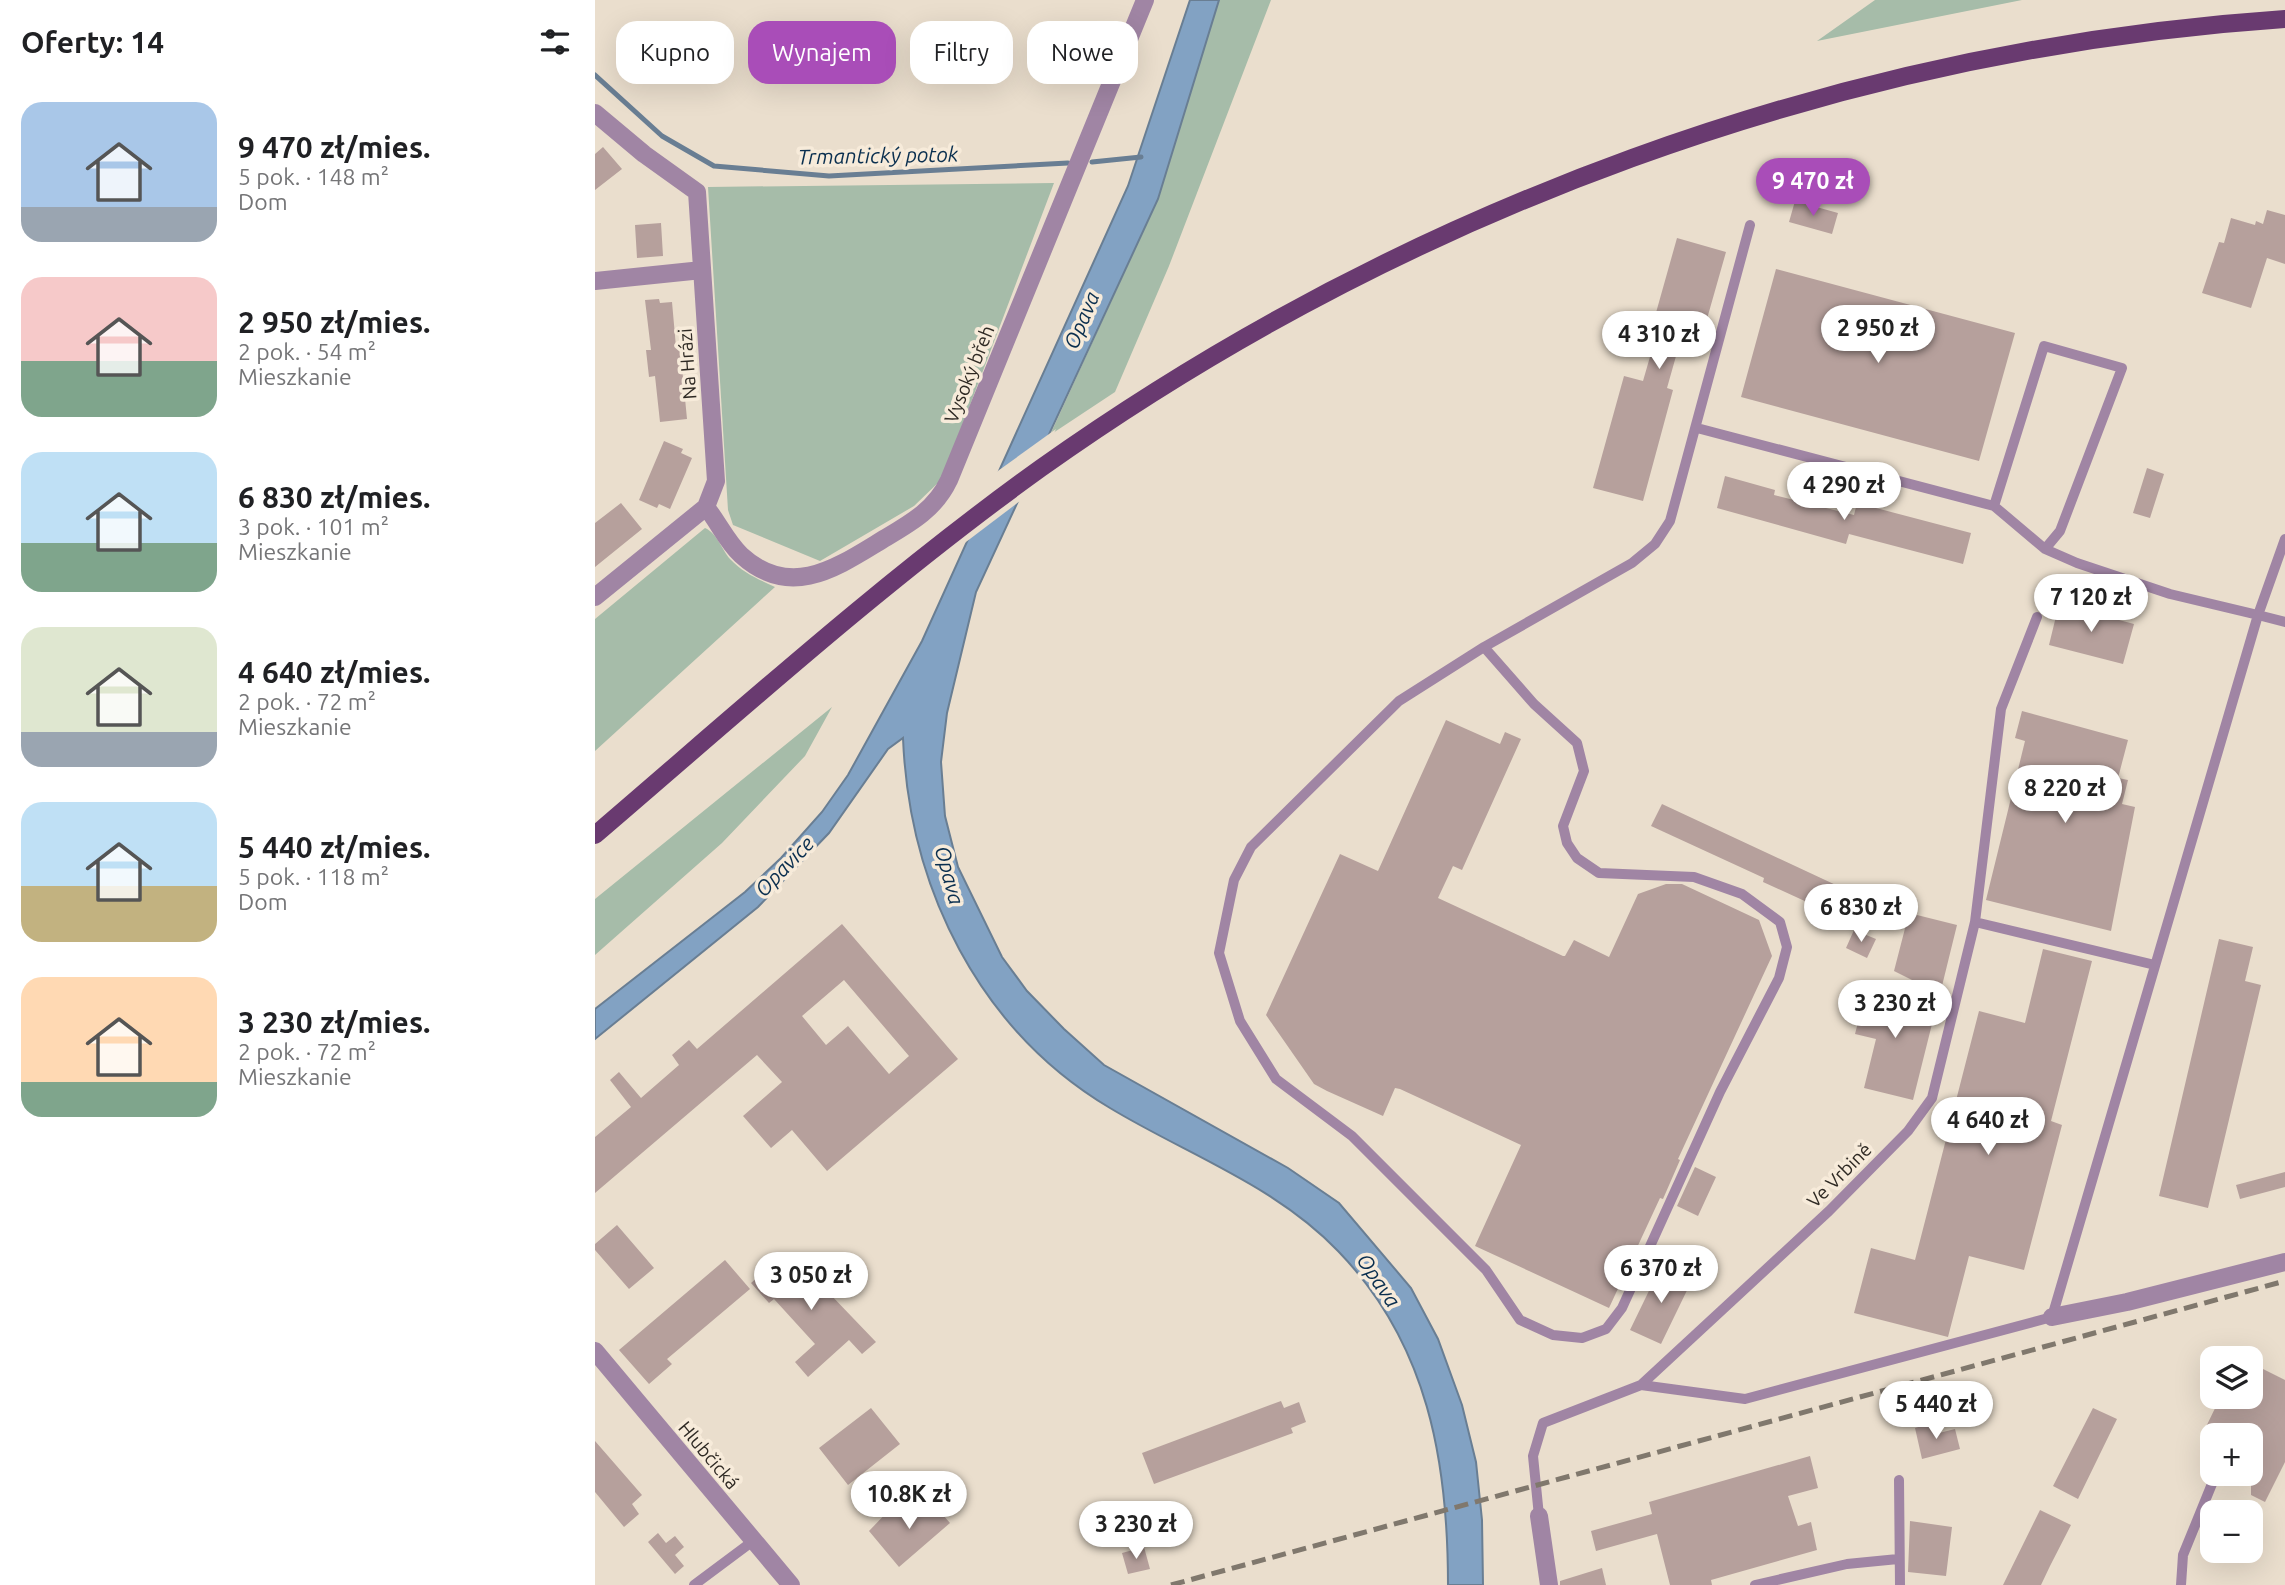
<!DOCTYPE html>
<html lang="pl">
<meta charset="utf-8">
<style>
:root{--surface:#fff;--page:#f2f2f2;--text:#202124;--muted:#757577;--accent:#a94db8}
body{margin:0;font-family:Ubuntu,sans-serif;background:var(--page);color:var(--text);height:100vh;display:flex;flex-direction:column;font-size:26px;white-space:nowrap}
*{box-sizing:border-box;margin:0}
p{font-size:23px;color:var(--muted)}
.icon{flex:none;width:38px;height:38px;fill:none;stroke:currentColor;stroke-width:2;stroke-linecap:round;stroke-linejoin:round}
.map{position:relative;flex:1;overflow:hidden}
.drawer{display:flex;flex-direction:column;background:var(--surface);width:595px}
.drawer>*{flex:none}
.banner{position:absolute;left:21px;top:21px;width:665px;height:63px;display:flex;gap:14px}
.fabs{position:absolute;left:1605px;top:1346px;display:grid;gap:14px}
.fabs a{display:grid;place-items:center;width:63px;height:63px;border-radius:14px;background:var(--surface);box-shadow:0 7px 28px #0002;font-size:35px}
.price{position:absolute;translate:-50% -60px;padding:0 16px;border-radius:24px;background:#fff;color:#222;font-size:23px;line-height:46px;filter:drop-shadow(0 2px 4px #0008)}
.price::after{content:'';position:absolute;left:50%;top:42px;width:21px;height:16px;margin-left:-10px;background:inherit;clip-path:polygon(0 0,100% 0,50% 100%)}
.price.active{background:var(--accent);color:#fff}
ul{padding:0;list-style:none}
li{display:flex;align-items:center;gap:21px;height:175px;padding:0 21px}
li span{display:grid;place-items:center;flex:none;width:196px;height:140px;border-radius:21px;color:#555}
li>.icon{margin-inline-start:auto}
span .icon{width:84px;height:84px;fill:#fffc;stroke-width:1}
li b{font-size:30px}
h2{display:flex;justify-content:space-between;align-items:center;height:84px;padding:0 21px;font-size:30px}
.chip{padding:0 24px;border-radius:21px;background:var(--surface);box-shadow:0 7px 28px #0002;font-size:24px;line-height:63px}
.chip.active{background:var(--accent);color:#fff}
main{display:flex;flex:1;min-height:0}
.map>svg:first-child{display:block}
</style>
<main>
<section class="drawer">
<h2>Oferty: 14<svg class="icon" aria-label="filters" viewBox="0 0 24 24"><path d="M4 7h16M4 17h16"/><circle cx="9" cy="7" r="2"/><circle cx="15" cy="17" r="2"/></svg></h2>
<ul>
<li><span style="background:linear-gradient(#a9c7e8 75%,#9aa5b1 0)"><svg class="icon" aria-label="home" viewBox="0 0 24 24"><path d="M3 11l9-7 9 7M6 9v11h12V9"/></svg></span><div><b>9 470 zł/mies.</b><p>5 pok. · 148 m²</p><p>Dom</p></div></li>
<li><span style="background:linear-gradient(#f6c9c9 60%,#7fa58c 0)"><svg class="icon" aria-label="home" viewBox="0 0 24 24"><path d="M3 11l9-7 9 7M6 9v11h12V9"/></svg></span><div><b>2 950 zł/mies.</b><p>2 pok. · 54 m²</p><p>Mieszkanie</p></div></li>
<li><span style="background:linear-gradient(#bfe0f5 65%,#7fa58c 0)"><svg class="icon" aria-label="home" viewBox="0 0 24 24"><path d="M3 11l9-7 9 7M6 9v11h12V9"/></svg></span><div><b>6 830 zł/mies.</b><p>3 pok. · 101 m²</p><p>Mieszkanie</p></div></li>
<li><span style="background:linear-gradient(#dfe7d0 75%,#9aa5b1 0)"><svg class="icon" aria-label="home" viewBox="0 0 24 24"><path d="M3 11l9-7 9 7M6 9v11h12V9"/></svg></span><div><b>4 640 zł/mies.</b><p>2 pok. · 72 m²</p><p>Mieszkanie</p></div></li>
<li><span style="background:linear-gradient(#bfe0f5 60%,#c2b280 0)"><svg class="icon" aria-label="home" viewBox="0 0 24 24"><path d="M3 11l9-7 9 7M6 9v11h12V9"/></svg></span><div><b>5 440 zł/mies.</b><p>5 pok. · 118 m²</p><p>Dom</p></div></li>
<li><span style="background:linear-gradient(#ffd9b3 75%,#7fa58c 0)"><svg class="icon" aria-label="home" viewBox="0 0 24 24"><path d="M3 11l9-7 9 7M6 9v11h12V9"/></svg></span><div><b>3 230 zł/mies.</b><p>2 pok. · 72 m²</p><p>Mieszkanie</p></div></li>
</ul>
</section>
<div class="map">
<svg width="1690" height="1585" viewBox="0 0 1690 1585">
<rect width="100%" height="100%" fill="#eadecd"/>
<path fill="#a6bca9" d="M624 0H676L574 266 520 392 455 435 563 199Z
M1280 0H1427L1222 41Z
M459 183 347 479 319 506 225 561 138 525 133 510 113 187Z
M110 528C122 533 127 550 135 559 148 573 163 579 180 587L0 751V619Z
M237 707 210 756 127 843 0 955V899Z"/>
<path fill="#82a2c3" stroke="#697e93" stroke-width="2" d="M595 0H624L563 199 381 592 352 713 346 762 350 816 363 867 407 957 432 991 469 1029 509 1065 693 1168 744 1203 816 1288 843 1339 867 1405 881 1462 887 1520 888 1585H853C853 1461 833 1344 743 1251 680 1185 591 1154 515 1108 384 1030 314 888 308 738L293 749 234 833 163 907 0 1039V1009L150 892 186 858 227 812 253 775 327 641 533 186Z"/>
<path fill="#eadecd" d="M461 429 429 498 367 545 400 473Z"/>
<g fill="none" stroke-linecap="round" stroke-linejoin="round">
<path stroke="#697e93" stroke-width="5" d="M0 75 67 136 119 166 234 176 473 163
M497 162 546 157"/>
</g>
<path fill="#b6a09c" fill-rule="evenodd" d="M8 147 27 169 0 190V154Z
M1200 201 1243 213 1237 234 1194 222Z
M1672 210 1690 215V264L1672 258 1656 308 1607 293 1624 242 1629 243 1636 218 1660 225 1661 221 1668 224Z
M66 223 68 256 42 258 40 225Z
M1082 238 1131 252 1104 347 1085 342 1072 388 1078 390 1048 501 998 488 1029 376 1048 381 1061 336 1055 334Z
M1181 269 1420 333 1384 461 1146 397Z
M64 299 65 303 77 302 81 347H85L92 419 65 422 60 376 54 377 51 350H56L50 300Z
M69 441 88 449 86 453 97 458 75 509 64 504 62 508 44 500Z
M1552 468 1569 474 1555 518 1538 513Z
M1130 476 1180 490 1179 495 1259 515 1262 503 1376 533 1368 564 1254 534 1251 544 1122 508Z
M26 503 47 529 0 567V523Z
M1464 604 1539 624 1528 664 1454 645Z
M1427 711 1533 740 1523 778 1533 780 1527 804 1540 807 1516 931 1391 900 1430 741 1420 738Z
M851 720 905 744 910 732 926 739 867 870 858 866 843 898 968 956H970L979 940 1014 957 1043 894 1071 884H1087L1164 920 1177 956 1083 1159 1085 1160 1068 1199 1065 1198 1014 1308 880 1246 926 1145 805 1089 800 1088 788 1116 732 1091 719 1084 671 1015 745 854 783 871Z
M1067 804 1273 900 1262 925 1168 882 1169 878 1056 826Z
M1314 913 1362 925 1345 994 1299 971Z
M247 924 363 1059 232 1171 197 1130 176 1148 148 1116 187 1082 162 1055 0 1193V1137L36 1107 15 1080 24 1072 46 1098 84 1065 77 1055 94 1040 102 1049ZM249 980 314 1056 294 1074 253 1026 231 1045 207 1016Z
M1259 930 1281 939 1272 958 1251 948Z
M1624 939 1658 947 1650 981 1666 985 1613 1208 1564 1196Z
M1448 949 1497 961 1456 1121 1467 1125 1429 1270 1374 1256 1353 1337 1259 1313 1276 1248 1320 1260 1384 1011 1430 1023Z
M1272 987 1342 1004 1318 1100 1269 1088 1281 1039 1260 1034Z
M1100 1167 1121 1177 1103 1216 1082 1206Z
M1690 1172V1187L1645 1199 1641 1185Z
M22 1225 59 1268 34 1289 0 1250V1244Z
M190 1253 207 1272 210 1268 281 1342 267 1354 254 1340 213 1377 200 1362 220 1344 179 1299 174 1303 156 1283Z
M130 1260 155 1289 72 1359 77 1364 54 1384 24 1350Z
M1066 1266 1097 1280 1066 1344 1035 1330Z
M1656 1363 1690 1380V1462L1670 1502 1656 1495V1435H1607L1626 1396H1656Z
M686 1401 689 1408 704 1402 711 1422 696 1428 698 1433 559 1484 547 1453Z
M276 1408 305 1444 253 1485 224 1448Z
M1498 1408 1522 1419 1483 1499 1458 1486Z
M1337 1423 1340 1434 1360 1429 1365 1449 1327 1459 1320 1428Z
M0 1441 47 1495 37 1504 44 1514 29 1527 0 1492Z
M1215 1456 1223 1488 1193 1496 1203 1526 1216 1522 1222 1550 1116 1580 1117 1585H1075L1062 1534 1001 1551 996 1531 1057 1514 1054 1502Z
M333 1498 355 1523 304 1567 274 1531 298 1506 308 1518Z
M1445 1510 1476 1525 1455 1566 1446 1585H1408Z
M1315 1521 1357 1527 1351 1576 1313 1572Z
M63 1533 71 1543 80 1536 89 1547 80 1555 89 1566 80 1574 53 1542Z
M549 1547 555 1569 533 1574 527 1553Z
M1007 1568 1011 1585H965V1581Z"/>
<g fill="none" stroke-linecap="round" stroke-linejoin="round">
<path stroke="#a085a4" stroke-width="10" d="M1399 506 1449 346 1527 368 1465 531 1450 549
M1690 539 1663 615 1690 622
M889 647 939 704 982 743 989 771 968 826 972 843 982 858 1004 873 1099 877 1147 894 1185 922 1192 947 1184 978 1125 1092 1027 1308 1011 1329 987 1338 958 1335 925 1320 891 1270 757 1136 681 1079 645 1021 624 953 639 880 656 847 804 701 889 647 1037 563 1060 544 1075 521 1155 225
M1380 922 1560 965
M1046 1385 1150 1399 1457 1317 1663 615 1575 594 1482 563 1450 549 1399 506 1102 428
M1304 1480 1305 1585
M944 1516 938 1456 948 1423 1046 1385 1234 1211 1313 1131 1337 1098 1380 922 1406 709 1442 617
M99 1585 158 1541
M1160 1585 1252 1564 1303 1559
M1586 1585 1588 1555 1621 1474"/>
<path stroke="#a085a4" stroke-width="18" d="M0 113 49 154 102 192 121 481 111 507 0 597
M0 281 107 270
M111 507C123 522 132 542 146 555 195 600 241 568 287 540 314 524 340 510 354 480L550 0
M1457 1317 1532 1302 1690 1262
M0 1351 196 1585
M944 1516 954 1585"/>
<path stroke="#693a70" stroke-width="18" d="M0 835C146 710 290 580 446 468 809 210 1245 49 1690 19"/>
<path stroke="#80786d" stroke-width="5" stroke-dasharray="14 7" stroke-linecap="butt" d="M576 1585 1690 1281"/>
</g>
<g text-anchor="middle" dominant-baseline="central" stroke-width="7" stroke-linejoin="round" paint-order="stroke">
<g font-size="19" fill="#2f2a24" stroke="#f7ebda">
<text transform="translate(92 364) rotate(-94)">Na Hrázi</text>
<text transform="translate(374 374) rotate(-68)">Vysoký břeh</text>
<text transform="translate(1244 1175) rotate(-45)">Ve Vrbině</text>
<text transform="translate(114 1455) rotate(50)">Hlubčická</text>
</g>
<g font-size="21" font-style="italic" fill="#0a2f4f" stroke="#f7ebda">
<text transform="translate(283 155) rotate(-1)">Trmantický potok</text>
<text transform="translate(486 320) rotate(-67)">Opava</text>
<text transform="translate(189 866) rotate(-46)">Opavice</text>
<text transform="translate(355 875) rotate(75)">Opava</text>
<text transform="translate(784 1280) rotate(56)">Opava</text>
</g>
</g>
</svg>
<div class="fabs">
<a><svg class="icon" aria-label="layers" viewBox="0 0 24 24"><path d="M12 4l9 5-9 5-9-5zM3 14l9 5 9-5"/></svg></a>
<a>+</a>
<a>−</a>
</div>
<b class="price active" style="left:1218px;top:218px">9 470 zł</b>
<b class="price" style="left:1283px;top:365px">2 950 zł</b>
<b class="price" style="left:1064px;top:371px">4 310 zł</b>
<b class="price" style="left:1249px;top:522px">4 290 zł</b>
<b class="price" style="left:1496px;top:634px">7 120 zł</b>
<b class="price" style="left:1470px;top:825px">8 220 zł</b>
<b class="price" style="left:1266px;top:944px">6 830 zł</b>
<b class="price" style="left:1300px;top:1040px">3 230 zł</b>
<b class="price" style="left:1393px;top:1157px">4 640 zł</b>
<b class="price" style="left:1066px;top:1305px">6 370 zł</b>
<b class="price" style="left:216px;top:1312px">3 050 zł</b>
<b class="price" style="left:1341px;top:1441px">5 440 zł</b>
<b class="price" style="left:314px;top:1531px">10.8K zł</b>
<b class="price" style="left:541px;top:1561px">3 230 zł</b>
<div class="banner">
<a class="chip">Kupno</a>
<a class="chip active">Wynajem</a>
<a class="chip">Filtry</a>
<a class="chip">Nowe</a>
</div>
</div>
</main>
